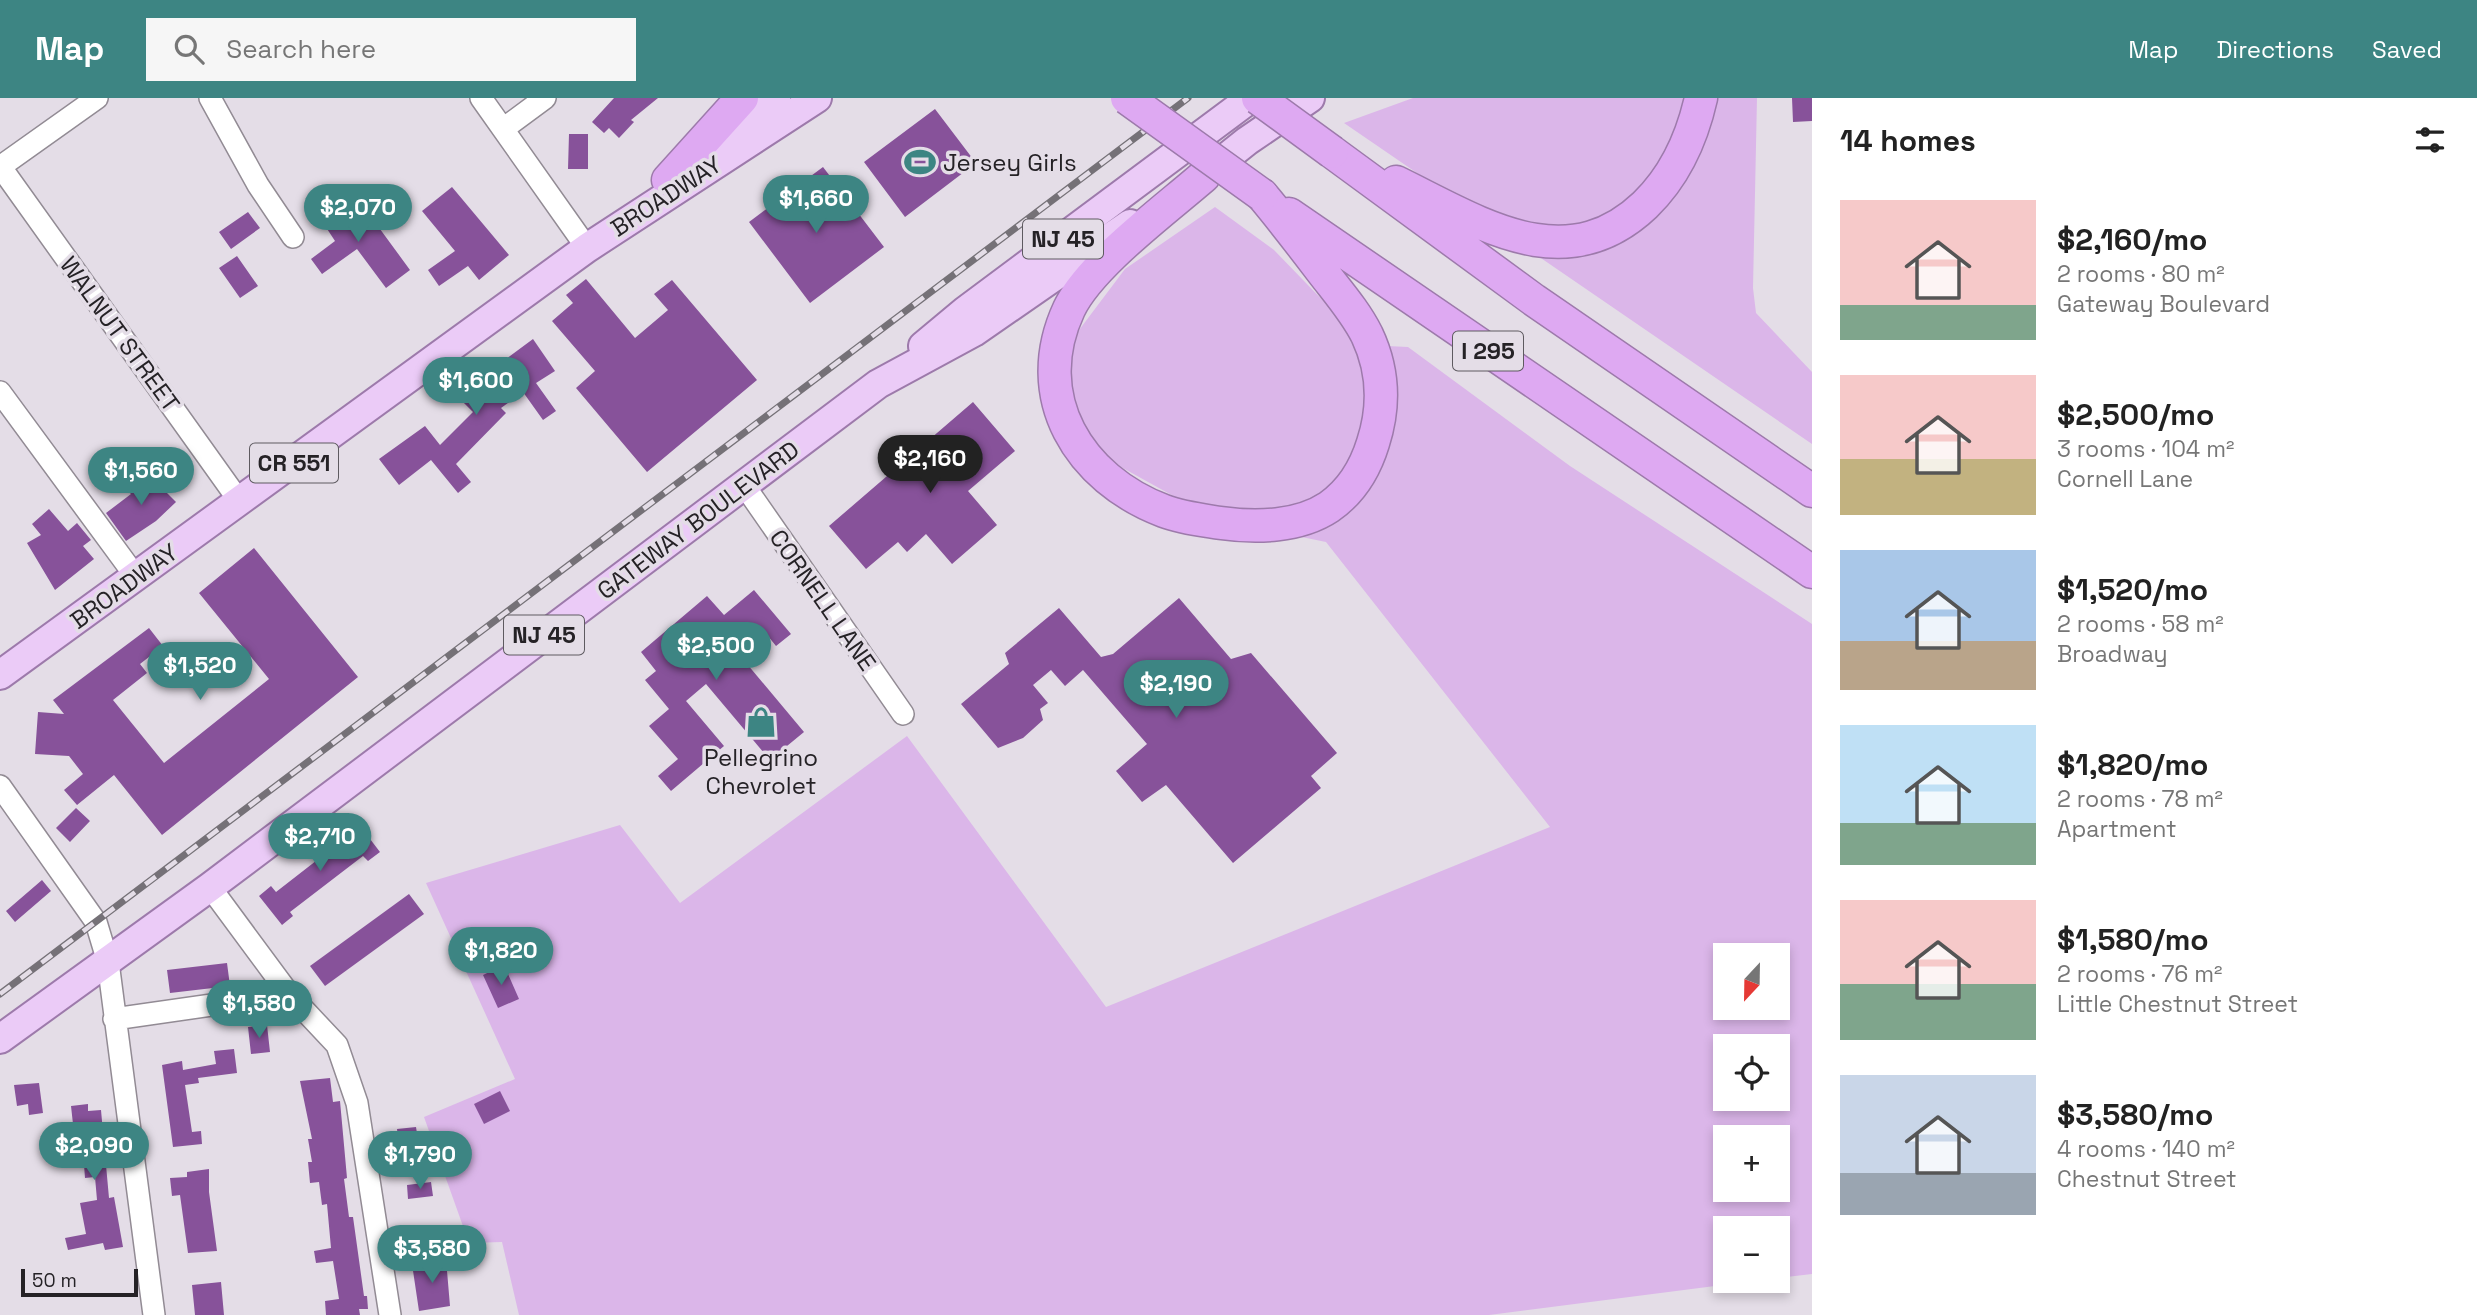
<!DOCTYPE html>
<meta charset="utf-8">
<style>
:root{--surface:#fff;--page:#f6f6f6;--text:#222;--muted:#767676;--accent:#3d8583}
body{margin:0;font-family:"Space Grotesk",sans-serif;background:var(--page);color:var(--text);height:100vh;display:flex;flex-direction:column;font-size:26px;white-space:nowrap}
*{box-sizing:border-box;margin:0}
p{font-size:23px;color:var(--muted)}
.icon{flex:none;width:38px;height:38px;fill:none;stroke:currentColor;stroke-width:2;stroke-linecap:round;stroke-linejoin:round}
.map{position:relative;flex:1;overflow:hidden}
.side{display:flex;flex-direction:column;background:var(--surface);width:665px}
.side>*{flex:none}
.needle{width:46px;rotate:202deg}
.controls{position:absolute;left:1713px;top:845px;display:grid;gap:14px}
.controls a{display:grid;place-items:center;width:77px;height:77px;border-radius:0px;background:var(--surface);box-shadow:0 4px 10px #0003;font-size:35px}
.scale{position:absolute;left:21px;bottom:18px;width:117px;box-sizing:border-box;padding-left:7px;border:4px solid #252226;border-top:0;font-size:19px;line-height:24px;white-space:nowrap;color:#252226;-webkit-text-stroke:5px #e4dde7;paint-order:stroke}
.price{position:absolute;translate:-50% -60px;padding:0 16px;border-radius:24px;background:var(--accent);color:#fff;font-size:23px;line-height:46px;filter:drop-shadow(0 2px 4px #0008)}
.price::after{content:'';position:absolute;left:50%;top:42px;width:21px;height:16px;margin-left:-10px;background:inherit;clip-path:polygon(0 0,100% 0,50% 100%)}
.price.active{background:#222;color:#fff}
ul{padding:0;list-style:none}
li{display:flex;align-items:center;gap:21px;height:175px;padding:0 28px}
li span{display:grid;place-items:center;flex:none;width:196px;height:140px;border-radius:0px;color:#555}
li>.icon{margin-inline-start:auto}
span .icon{width:84px;height:84px;fill:#fffc;stroke-width:1}
li b{font-size:30px}
h2{display:flex;justify-content:space-between;align-items:center;height:84px;padding:0 28px;font-size:30px}
header{display:flex;align-items:center;gap:42px;box-sizing:border-box;height:98px;padding:0 35px;background:var(--accent);color:#fff}
header strong{font-size:33px}
nav{display:flex;gap:38px;margin-inline-start:auto;font-size:24px}
.search{width:490px;height:63px;background:var(--page);display:flex;align-items:center;gap:18px;box-sizing:border-box;padding:0 24px;border-radius:0px;color:var(--muted);font-size:26px}
main{display:flex;flex:1;min-height:0}
.map>svg:first-child{display:block}
</style>
<header>
<strong>Map</strong>
<div class="search"><svg class="icon" aria-label="search" viewBox="0 0 24 24"><circle cx="10" cy="10" r="6"/><path d="M15 15l6 6"/></svg>Search here</div>
<nav><a>Map</a><a>Directions</a><a>Saved</a></nav>
</header>
<main>
<div class="map">
<svg width="1812" height="1217" viewBox="0 0 1812 1217">
<rect width="100%" height="100%" fill="#e4dde7"/>
<path fill="#dbb6e9" fill-rule="evenodd" d="M1413 0H1757L1753 190 1756 215 1812 274V346L1344 25Z
M1215 109 1274 152 1366 247 1408 249 1570 368 1812 526V1176L1778 1180V1130H1726V1183H1754L1489 1217H519L502 1144 469 1145 424 1019 515 981 426 785 620 727 680 805 907 638 1106 909 1550 729 1326 444 1215 421 1083 348 1064 252 1125 171ZM1726 858H1778V910H1726ZM1726 948H1778V1001H1726ZM1726 1040H1778V1092H1726Z"/>
<path fill="#87529a" d="M614 0H658L631 22 634 24 619 40 609 30 604 35 592 24Z
M1792 0H1812V23L1793 24Z
M935 11 976 65 905 119 864 64Z
M569 36H588V71H568Z
M823 69 884 149 810 205 749 124Z
M452 89 509 157 479 182 468 168 439 188 428 172 455 153 422 113Z
M332 99 352 128 369 116 410 172 386 190 357 151 322 176 311 161 335 143 314 111Z
M248 114 260 130 231 151 219 134Z
M237 158 258 188 240 200 219 170Z
M586 181 635 240 668 212 654 196 672 182 757 282 647 374 576 290 595 273 552 223 573 205 566 197Z
M533 241 555 273 536 285 556 313 543 322 523 294 501 310 506 315 456 366 471 384 458 395 431 362 399 387 379 361 425 328 440 347 473 314 459 300 476 283Z
M973 304 1015 353 968 393 997 427 952 466 926 436 907 454 898 444 866 471 829 428Z
M146 374 176 404 156 423 126 443 106 415 131 396 127 392Z
M49 411 68 433 77 425 91 442 83 448 94 461 55 492 27 445 41 437 32 426Z
M254 450 358 579 162 737 114 677 77 707 64 692 83 676 69 658 35 656 38 614 64 616 53 602 149 530 163 548 140 566 147 575 113 602 164 665 269 581 199 495Z
M754 492 791 536 776 548 768 538 742 560 804 634 770 662 706 586 686 603 724 648 671 693 658 678 678 661 649 628 669 611 645 582 656 573 641 554 707 498 724 517Z
M1179 500 1231 561 1251 555 1337 655 1311 678 1321 690 1233 765 1166 687 1142 704 1116 673 1147 646 1083 572 1065 588 1051 572 1033 587 1048 605 1040 611 1043 622 1023 640 998 650 961 606 1009 566 1005 555 1059 510 1101 559 1113 556Z
M76 710 90 723 70 744 56 730Z
M357 724 380 754 368 763 363 758 290 814 293 818 282 827 259 798 271 788 276 794 348 738 345 733Z
M42 782 51 793 15 824 6 813Z
M409 796 424 816 325 888 310 868Z
M227 865 230 888 170 895 167 872Z
M504 867 519 901 498 910 483 877Z
M267 927 270 954 251 956 248 929Z
M234 951 237 975 198 980 199 985 185 987 192 1034 201 1033 202 1046 173 1049 162 967 182 963 183 972 216 966 214 953Z
M330 980 333 1004 340 1003 347 1080 344 1081 349 1119H353L364 1198H367L368 1211H359L360 1217H326L325 1203 339 1201 333 1163 316 1165 314 1153 331 1150 327 1106 322 1107 319 1084 310 1085 308 1064H312L308 1041H312L300 983Z
M39 985 43 1015 29 1017 28 1006 17 1008 14 987Z
M500 993 510 1013 484 1026 474 1006Z
M88 1006V1013L101 1012 109 1100 114 1099 123 1149 105 1152 103 1145 68 1152 65 1140 86 1136 80 1105 97 1102 95 1079 85 1080 83 1054 70 1055 68 1036 74 1035 71 1008Z
M416 1029 420 1054 400 1057 397 1031Z
M209 1071V1094L217 1153 188 1155 180 1097 172 1098 170 1080 187 1079V1074Z
M431 1084 433 1098 408 1101 407 1087Z
M446 1161 450 1208 419 1213 412 1166Z
M221 1184 224 1217H195L192 1187Z"/>
<g fill="none" stroke-linecap="round" stroke-linejoin="round">
<defs>
<path id="minor" d="M210 0 258 87 293 139
M481 0 587 150
M503 31 545 0
M0 68 240 404
M0 69 97 0
M0 294 136 479
M744 387 903 616
M0 688 96 824 108 864 154 1217
M210 789 289 896 337 947 357 1005 390 1217
M114 921 289 896"/>
<path id="major" d="M719 43 776 0
M1202 79 1247 43 1310 0
M923 248 965 213 1251 0
M0 577 587 150 817 0
M0 941 210 789 878 286 974 234 1130 126"/>
<path id="highway" d="M1332 54 1534 202 1812 393
M1204 78C1165 112 1090 167 1069 211 1028 299 1079 381 1164 413 1182 420 1202 422 1221 425 1256 430 1299 429 1329 409 1352 393 1365 371 1373 345 1385 308 1384 273 1367 237 1355 213 1337 193 1321 172 1302 147 1283 122 1262 97
M668 82 742 0
M1396 84C1478 124 1565 183 1645 107 1675 78 1692 40 1701 0
M1289 116 1812 474"/>
</defs>
<use href="#minor" stroke="#928b94" stroke-width="24"/>
<use href="#major" stroke="#9d7aab" stroke-width="32"/>
<use href="#highway" stroke="#9d7aab" stroke-width="35"/>
<use href="#minor" stroke="#fff" stroke-width="21"/>
<use href="#major" stroke="#ebcbf7" stroke-width="28"/>
<use href="#highway" stroke="#dea9f2" stroke-width="32"/>
<defs>
<path id="rail" d="M0 896 1188 0"/>
</defs>
<use href="#rail" stroke="#757177" stroke-width="7"/>
<use href="#rail" stroke="#e4dde7" stroke-width="4.5" stroke-dasharray="13" stroke-linecap="butt"/>
<defs>
<path id="highway-bridge" d="M1127 0 1262 97
M1258 0 1332 54"/>
</defs>
<use href="#highway-bridge" stroke="#9d7aab" stroke-width="35" stroke-linecap="butt"/>
<use href="#highway-bridge" stroke="#dea9f2" stroke-width="32"/>
</g>
<defs>
<symbol id="stadium-bare" viewBox="-9 -9 18 18"><path d="M0-5a6.5 5 0 1 0 0 10a6.5 5 0 1 0 0-10ZM-3.5-1.8h7v3.6h-7Z" fill="#3d8583" stroke="#e4dde7" stroke-width="2.5" paint-order="stroke"/></symbol>
<symbol id="shop-bare" viewBox="-9 -9 18 18"><path d="M-5-2.5h2.3a2.7 3.5 0 0 1 5.4 0H5L5.5 6h-11ZM-1.5-2.5h3a1.5 2.3 0 0 0-3 0Z" fill="#3d8583" stroke="#e4dde7" stroke-width="2.5" paint-order="stroke"/></symbol>
</defs>
<g fill-rule="evenodd">
<use href="#stadium-bare" x="898" y="42" width="44" height="44"/>
<use href="#shop-bare" x="739" y="602" width="44" height="44"/>
</g>
<g text-anchor="middle" dominant-baseline="central" stroke-width="7" stroke-linejoin="round" paint-order="stroke">
<g fill="#e4dde7" stroke="#5e5a60" stroke-width="2">
<rect x="1023" y="121.5" width="80" height="39" rx="5"/>
<rect x="1453" y="233.5" width="70" height="39" rx="5"/>
<rect x="250" y="345.5" width="88" height="39" rx="5"/>
<rect x="504" y="517.5" width="80" height="39" rx="5"/>
</g>
<g font-size="23" font-weight="bold" fill="#252226">
<text x="1063" y="141">NJ 45</text>
<text x="1488" y="253">I 295</text>
<text x="294" y="365">CR 551</text>
<text x="544" y="537">NJ 45</text>
</g>
<g font-size="24" fill="#252226" stroke="#e4dde7" text-anchor="start">
<text x="943" y="64">Jersey Girls</text>
<text x="761" y="659" text-anchor="middle">Pellegrino<tspan x="761" dy="28">Chevrolet</tspan></text>
</g>
<g font-size="24" fill="#252226" stroke="#e4dde7">
<text transform="translate(666 98) rotate(-33)">BROADWAY</text>
<text transform="translate(120 236) rotate(54)">WALNUT STREET</text>
<text transform="translate(698 422) rotate(-37)">GATEWAY BOULEVARD</text>
<text transform="translate(124 488) rotate(-36)">BROADWAY</text>
<text transform="translate(823 502) rotate(55)">CORNELL LANE</text>
</g>
</g>
</svg>
<div class="controls">
<a><svg class="needle" viewBox="-14 -14 28 28"><path d="M0-13l5 13h-10z" fill="#e53935"/><path d="M0 13l5-13h-10z" fill="#767676"/></svg></a>
<a><svg class="icon" aria-label="locate" viewBox="0 0 24 24"><circle cx="12" cy="12" r="6"/><path d="M12 2v4M12 18v4M2 12h4M18 12h4"/></svg></a>
<a>+</a>
<a>−</a>
</div>
<div class="scale">50 m</div>
<b class="price" style="left:816px;top:137px">$1,660</b>
<b class="price" style="left:358px;top:146px">$2,070</b>
<b class="price" style="left:476px;top:319px">$1,600</b>
<b class="price active" style="left:930px;top:397px">$2,160</b>
<b class="price" style="left:141px;top:409px">$1,560</b>
<b class="price" style="left:716px;top:584px">$2,500</b>
<b class="price" style="left:200px;top:604px">$1,520</b>
<b class="price" style="left:1176px;top:622px">$2,190</b>
<b class="price" style="left:320px;top:775px">$2,710</b>
<b class="price" style="left:501px;top:889px">$1,820</b>
<b class="price" style="left:259px;top:942px">$1,580</b>
<b class="price" style="left:94px;top:1084px">$2,090</b>
<b class="price" style="left:420px;top:1093px">$1,790</b>
<b class="price" style="left:432px;top:1187px">$3,580</b>
</div>
<section class="side">
<h2>14 homes<svg class="icon" aria-label="filters" viewBox="0 0 24 24"><path d="M4 7h16M4 17h16"/><circle cx="9" cy="7" r="2"/><circle cx="15" cy="17" r="2"/></svg></h2>
<ul>
<li><span style="background:linear-gradient(#f6c9c9 75%,#7fa58c 0)"><svg class="icon" aria-label="home" viewBox="0 0 24 24"><path d="M3 11l9-7 9 7M6 9v11h12V9"/></svg></span><div><b>$2,160/mo</b><p>2 rooms · 80 m²</p><p>Gateway Boulevard</p></div></li>
<li><span style="background:linear-gradient(#f6c9c9 60%,#c2b280 0)"><svg class="icon" aria-label="home" viewBox="0 0 24 24"><path d="M3 11l9-7 9 7M6 9v11h12V9"/></svg></span><div><b>$2,500/mo</b><p>3 rooms · 104 m²</p><p>Cornell Lane</p></div></li>
<li><span style="background:linear-gradient(#a9c7e8 65%,#b9a48a 0)"><svg class="icon" aria-label="home" viewBox="0 0 24 24"><path d="M3 11l9-7 9 7M6 9v11h12V9"/></svg></span><div><b>$1,520/mo</b><p>2 rooms · 58 m²</p><p>Broadway</p></div></li>
<li><span style="background:linear-gradient(#bfe0f5 70%,#7fa58c 0)"><svg class="icon" aria-label="home" viewBox="0 0 24 24"><path d="M3 11l9-7 9 7M6 9v11h12V9"/></svg></span><div><b>$1,820/mo</b><p>2 rooms · 78 m²</p><p>Apartment</p></div></li>
<li><span style="background:linear-gradient(#f6c9c9 60%,#7fa58c 0)"><svg class="icon" aria-label="home" viewBox="0 0 24 24"><path d="M3 11l9-7 9 7M6 9v11h12V9"/></svg></span><div><b>$1,580/mo</b><p>2 rooms · 76 m²</p><p>Little Chestnut Street</p></div></li>
<li><span style="background:linear-gradient(#c9d6e8 70%,#9aa5b1 0)"><svg class="icon" aria-label="home" viewBox="0 0 24 24"><path d="M3 11l9-7 9 7M6 9v11h12V9"/></svg></span><div><b>$3,580/mo</b><p>4 rooms · 140 m²</p><p>Chestnut Street</p></div></li>
</ul>
</section>
</main>
